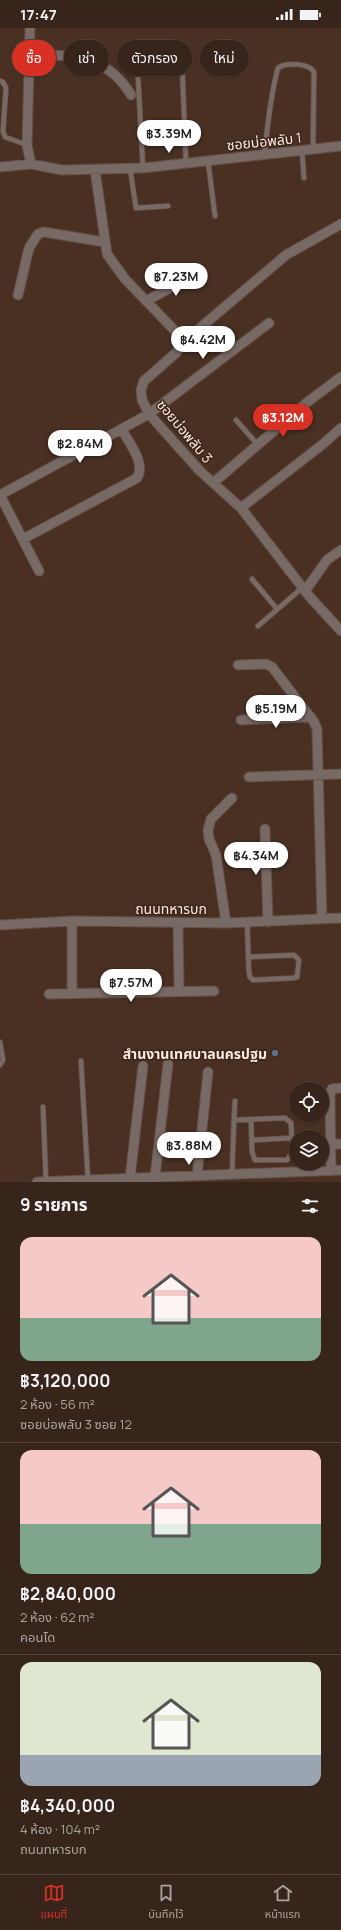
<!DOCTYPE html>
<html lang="th">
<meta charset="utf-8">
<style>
:root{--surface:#37241a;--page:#423027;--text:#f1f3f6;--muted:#aaa4a2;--line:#514139;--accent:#d93025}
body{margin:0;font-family:Manrope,"Noto Sans Thai",sans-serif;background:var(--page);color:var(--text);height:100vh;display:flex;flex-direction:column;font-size:15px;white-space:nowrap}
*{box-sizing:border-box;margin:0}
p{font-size:13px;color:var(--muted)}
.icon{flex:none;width:22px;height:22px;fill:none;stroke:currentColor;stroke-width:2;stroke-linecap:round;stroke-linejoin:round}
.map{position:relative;height:1154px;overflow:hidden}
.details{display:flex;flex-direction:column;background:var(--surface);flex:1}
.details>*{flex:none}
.hud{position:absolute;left:12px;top:12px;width:317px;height:36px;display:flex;gap:8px}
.buttons{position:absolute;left:289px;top:1054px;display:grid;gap:8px}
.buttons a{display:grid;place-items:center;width:40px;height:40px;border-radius:50%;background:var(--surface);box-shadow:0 1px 3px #0004,0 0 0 1px var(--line);font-size:20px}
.price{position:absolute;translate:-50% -34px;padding:0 9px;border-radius:14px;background:#fff;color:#222;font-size:13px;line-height:26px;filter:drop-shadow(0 1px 2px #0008)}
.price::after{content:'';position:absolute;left:50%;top:24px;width:12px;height:9px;margin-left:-6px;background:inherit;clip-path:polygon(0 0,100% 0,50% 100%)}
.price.current{background:var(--accent);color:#fff}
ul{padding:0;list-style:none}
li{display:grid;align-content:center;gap:8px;height:212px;padding:0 20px}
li+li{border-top:1px solid var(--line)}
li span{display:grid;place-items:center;height:124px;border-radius:12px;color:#555}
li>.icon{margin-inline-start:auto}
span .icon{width:72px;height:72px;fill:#fffc;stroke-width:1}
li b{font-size:17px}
h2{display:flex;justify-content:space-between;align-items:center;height:48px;padding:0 20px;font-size:17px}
.pill{padding:0 14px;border-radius:18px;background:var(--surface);box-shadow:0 1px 3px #0004,0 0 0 1px var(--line);font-size:14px;line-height:36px}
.pill.current{background:var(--accent);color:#fff}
.status{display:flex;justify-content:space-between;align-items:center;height:28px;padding:0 20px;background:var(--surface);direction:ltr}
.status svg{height:11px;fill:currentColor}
.dock{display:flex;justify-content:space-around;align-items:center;height:56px;border-top:1px solid var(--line);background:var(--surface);font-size:11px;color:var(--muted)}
.dock a{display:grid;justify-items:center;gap:2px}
.dock .current{color:var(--accent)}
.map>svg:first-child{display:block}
</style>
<div class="status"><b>17:47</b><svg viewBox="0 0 49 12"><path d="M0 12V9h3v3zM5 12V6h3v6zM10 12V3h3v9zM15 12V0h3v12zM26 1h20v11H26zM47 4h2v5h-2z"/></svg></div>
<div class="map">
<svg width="341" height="1154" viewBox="0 0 341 1154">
<rect width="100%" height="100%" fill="#493023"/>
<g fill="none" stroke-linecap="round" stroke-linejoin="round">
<defs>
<path id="lane" d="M0 53 3 54 6 60 3 103 5 109 27 117
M302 123 304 150
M264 127C268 98 270 68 278 40 286 34 309 35 314 44L313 121
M208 133 215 188
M130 140 136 180 168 178
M143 140 137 31C143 25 169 22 177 26 180 28 180 31 182 34L186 135
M236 392 258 417
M252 551 277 581
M258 598 302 560
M247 894 249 944 250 949 253 952 293 950 297 949 299 932 294 927 248 929
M0 1014 3 1032 0 1037
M81 1033 88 1152
M43 1079 46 1153
M234 1092 235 1073
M252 1112 291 1110
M232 1146 234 1092 285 1090 291 1095C291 1105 295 1124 287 1132H255L252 1124 251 1091"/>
<path id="street" d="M30 0 27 117 31 136
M30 25C72 29 107 26 131 67
M0 139 31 136 62 142 143 140 341 118
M95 142 107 226 125 251 179 307 180 317 177 324 144 353 141 362 142 372 149 386 200 443 241 480 309 568 341 603
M18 267 29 220 38 206 44 204 104 214
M146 273 196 246
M180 317 286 227 341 196
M213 455 310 372 341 349
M241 480 323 416 341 400
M23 511 137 450C146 436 130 416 122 402
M39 543 0 467 149 386 269 295
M305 563 327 532 341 522
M238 637 266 636 272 639 314 694 317 701 322 891
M241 692 311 689
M249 749 341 746
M265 801 268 894
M72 893V966
M178 895 179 963
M226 895 216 827 209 811 208 802 211 791 232 770
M0 897 72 893 226 895 341 890
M49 966 214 963
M331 1116H341
M331 1143 330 1066 332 1061 341 1060
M197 1148 208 1044
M155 1149 168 1036
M130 1150 143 1038
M37 1154 341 1142"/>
</defs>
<use href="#lane" stroke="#654e42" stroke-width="6"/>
<use href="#street" stroke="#654e42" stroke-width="11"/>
<use href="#lane" stroke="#776964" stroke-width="4.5"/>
<use href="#street" stroke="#776964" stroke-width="9"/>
</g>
<circle fill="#5c6f8a" stroke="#3e261a" stroke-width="1.5" cx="275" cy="1025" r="4"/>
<g text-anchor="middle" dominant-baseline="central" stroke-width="3" stroke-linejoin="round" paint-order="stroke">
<g font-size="14" fill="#fbeae2" stroke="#3e261a">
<text transform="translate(264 113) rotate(-6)">ซอยบ่อพลับ 1</text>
<text transform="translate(185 403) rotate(50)">ซอยบ่อพลับ 3</text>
<text x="171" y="880">ถนนทหารบก</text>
</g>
<g font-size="14" font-weight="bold" fill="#fbeae2" stroke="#3e261a" text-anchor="end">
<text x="267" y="1025">สำนงานเทศบาลนครปฐม</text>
</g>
</g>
</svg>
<div class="buttons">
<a><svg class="icon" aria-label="locate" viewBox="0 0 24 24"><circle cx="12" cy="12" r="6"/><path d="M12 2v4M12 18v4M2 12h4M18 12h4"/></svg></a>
<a><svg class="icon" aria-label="layers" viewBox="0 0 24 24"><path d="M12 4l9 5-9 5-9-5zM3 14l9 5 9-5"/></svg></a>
</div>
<b class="price" style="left:169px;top:126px">฿3.39M</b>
<b class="price" style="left:176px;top:269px">฿7.23M</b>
<b class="price" style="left:203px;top:332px">฿4.42M</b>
<b class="price current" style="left:283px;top:410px">฿3.12M</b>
<b class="price" style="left:80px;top:436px">฿2.84M</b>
<b class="price" style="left:276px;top:701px">฿5.19M</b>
<b class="price" style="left:256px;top:848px">฿4.34M</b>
<b class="price" style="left:131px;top:975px">฿7.57M</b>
<b class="price" style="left:189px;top:1138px">฿3.88M</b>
<div class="hud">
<a class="pill current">ซื้อ</a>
<a class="pill">เช่า</a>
<a class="pill">ตัวกรอง</a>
<a class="pill">ใหม่</a>
</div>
</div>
<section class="details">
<h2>9 รายการ<svg class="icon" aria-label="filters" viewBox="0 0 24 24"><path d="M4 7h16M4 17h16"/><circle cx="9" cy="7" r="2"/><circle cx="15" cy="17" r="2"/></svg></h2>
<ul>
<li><span style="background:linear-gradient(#f6c9c9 65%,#7fa58c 0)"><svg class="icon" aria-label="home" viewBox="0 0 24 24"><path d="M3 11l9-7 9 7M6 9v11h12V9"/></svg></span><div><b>฿3,120,000</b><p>2 ห้อง · 56 m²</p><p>ซอยบ่อพลับ 3 ซอย 12</p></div></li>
<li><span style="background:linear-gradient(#f6c9c9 60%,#7fa58c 0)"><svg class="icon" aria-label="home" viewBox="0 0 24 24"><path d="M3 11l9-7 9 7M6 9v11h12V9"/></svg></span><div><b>฿2,840,000</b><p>2 ห้อง · 62 m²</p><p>คอนโด</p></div></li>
<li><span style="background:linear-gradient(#dfe7d0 75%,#9aa5b1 0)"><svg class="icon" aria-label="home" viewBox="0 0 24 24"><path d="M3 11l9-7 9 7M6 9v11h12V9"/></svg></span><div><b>฿4,340,000</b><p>4 ห้อง · 104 m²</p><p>ถนนทหารบก</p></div></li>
</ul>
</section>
<nav class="dock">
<a class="current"><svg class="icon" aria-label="map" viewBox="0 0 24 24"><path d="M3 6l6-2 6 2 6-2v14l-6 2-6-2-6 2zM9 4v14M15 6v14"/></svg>แผนที่</a>
<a><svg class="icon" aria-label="saved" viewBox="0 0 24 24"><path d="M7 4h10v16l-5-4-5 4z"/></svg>บันทึกไว้</a>
<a><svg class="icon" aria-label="home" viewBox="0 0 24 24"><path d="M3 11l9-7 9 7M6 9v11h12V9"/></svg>หน้าแรก</a>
</nav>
